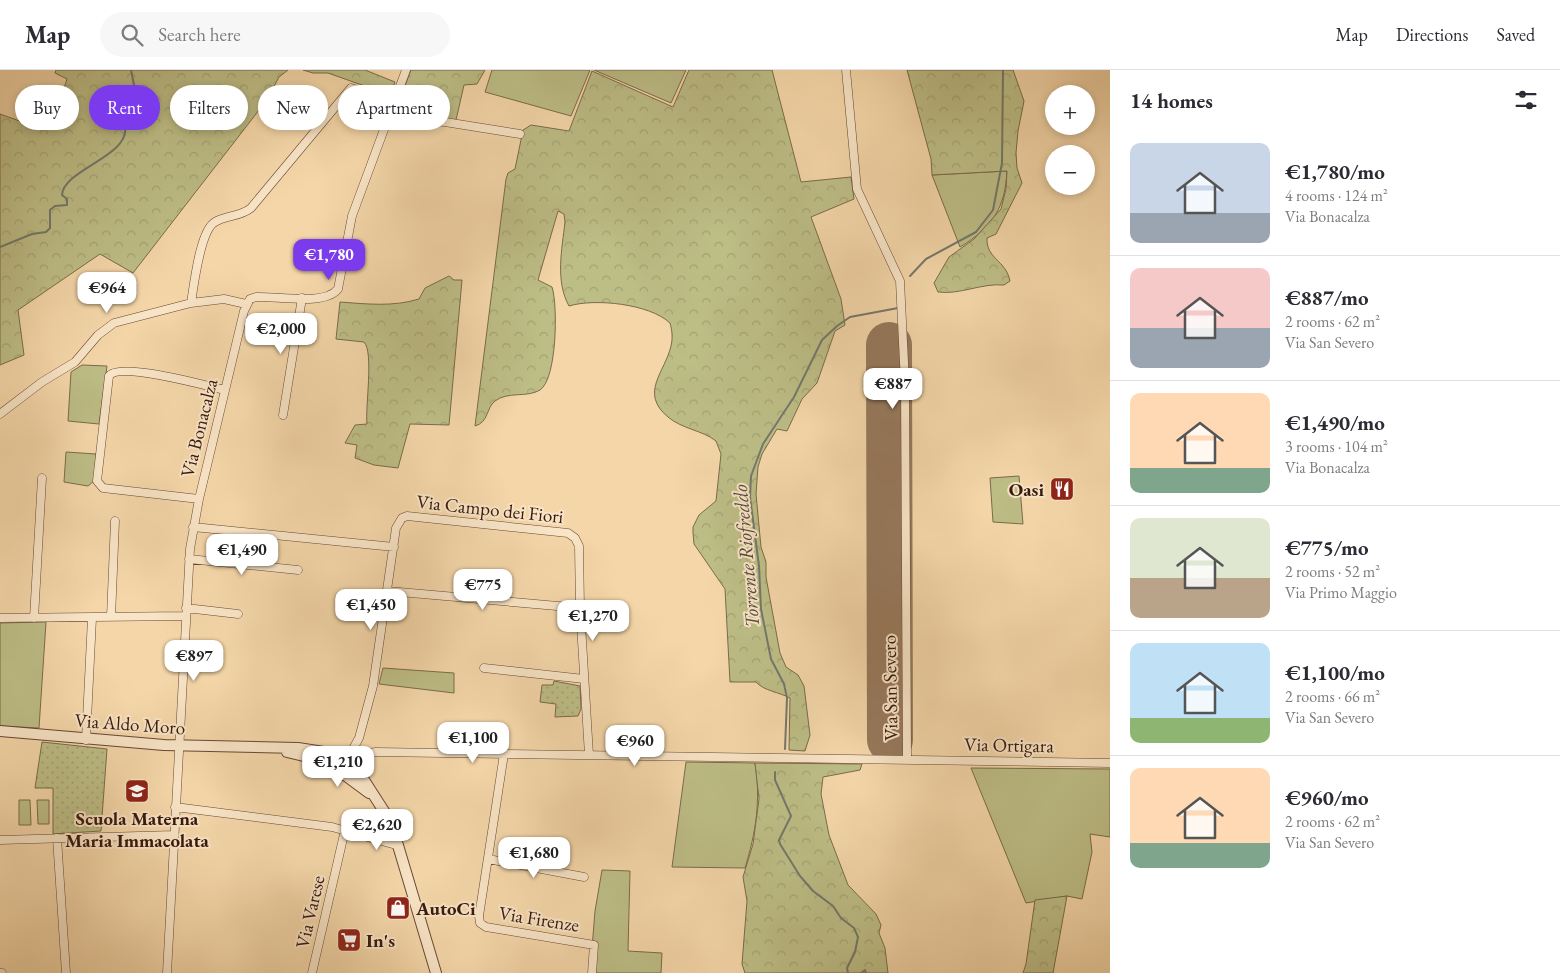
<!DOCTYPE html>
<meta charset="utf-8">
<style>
:root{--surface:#fff;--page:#f7f7f7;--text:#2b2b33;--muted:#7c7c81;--line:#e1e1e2;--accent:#7c3aed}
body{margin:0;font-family:"EB Garamond",serif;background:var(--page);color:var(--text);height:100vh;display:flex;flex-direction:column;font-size:19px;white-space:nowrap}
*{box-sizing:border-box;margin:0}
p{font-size:16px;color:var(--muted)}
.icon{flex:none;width:28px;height:28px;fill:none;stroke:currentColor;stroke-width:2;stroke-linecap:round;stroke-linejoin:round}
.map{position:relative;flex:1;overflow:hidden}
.side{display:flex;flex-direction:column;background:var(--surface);width:450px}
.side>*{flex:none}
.top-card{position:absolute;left:15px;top:15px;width:475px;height:45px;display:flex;gap:10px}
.buttons{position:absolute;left:1045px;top:15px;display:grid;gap:10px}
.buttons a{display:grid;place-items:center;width:50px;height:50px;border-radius:50%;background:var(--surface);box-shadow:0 2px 8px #0003;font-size:25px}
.price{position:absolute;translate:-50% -42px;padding:0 11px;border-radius:10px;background:#fff;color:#222;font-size:16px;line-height:32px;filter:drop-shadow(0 1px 2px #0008)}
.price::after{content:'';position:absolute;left:50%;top:30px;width:15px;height:11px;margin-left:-8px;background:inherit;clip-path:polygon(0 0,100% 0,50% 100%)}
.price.current{background:var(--accent);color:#fff}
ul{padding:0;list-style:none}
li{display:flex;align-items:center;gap:15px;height:125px;padding:0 20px}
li+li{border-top:1px solid var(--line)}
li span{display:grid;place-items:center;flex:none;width:140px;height:100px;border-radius:10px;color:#555}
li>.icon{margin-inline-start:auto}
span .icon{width:60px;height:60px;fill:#fffc;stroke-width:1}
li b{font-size:21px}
h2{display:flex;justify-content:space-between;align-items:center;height:60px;padding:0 20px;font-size:21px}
.chip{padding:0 18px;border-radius:22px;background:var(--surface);box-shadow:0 2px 8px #0003;font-size:18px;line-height:45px}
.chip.current{background:var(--accent);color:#fff}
header{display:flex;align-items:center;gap:30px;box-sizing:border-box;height:70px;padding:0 25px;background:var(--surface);border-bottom:1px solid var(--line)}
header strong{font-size:24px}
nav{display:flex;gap:28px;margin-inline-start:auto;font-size:18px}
.search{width:350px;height:45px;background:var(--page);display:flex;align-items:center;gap:12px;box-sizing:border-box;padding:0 18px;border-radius:28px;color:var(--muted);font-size:19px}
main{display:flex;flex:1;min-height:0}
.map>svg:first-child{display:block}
</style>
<header>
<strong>Map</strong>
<div class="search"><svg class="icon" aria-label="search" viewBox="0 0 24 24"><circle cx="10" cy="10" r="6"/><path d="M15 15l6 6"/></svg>Search here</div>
<nav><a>Map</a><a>Directions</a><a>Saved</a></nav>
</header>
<main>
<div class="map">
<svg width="1110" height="903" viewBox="0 0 1110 903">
<defs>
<pattern id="forest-crowns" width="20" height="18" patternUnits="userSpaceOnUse" patternTransform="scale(1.25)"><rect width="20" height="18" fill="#bdbd86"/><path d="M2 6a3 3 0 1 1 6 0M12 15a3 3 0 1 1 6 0" fill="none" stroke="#a3a272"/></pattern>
<pattern id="park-dots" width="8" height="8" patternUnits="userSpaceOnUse" patternTransform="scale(1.25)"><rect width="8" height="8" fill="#bdbd86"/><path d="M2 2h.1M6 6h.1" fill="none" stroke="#a3a272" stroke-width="1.8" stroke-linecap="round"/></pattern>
</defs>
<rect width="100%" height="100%" fill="#f4d6a8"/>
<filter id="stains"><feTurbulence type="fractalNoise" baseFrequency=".004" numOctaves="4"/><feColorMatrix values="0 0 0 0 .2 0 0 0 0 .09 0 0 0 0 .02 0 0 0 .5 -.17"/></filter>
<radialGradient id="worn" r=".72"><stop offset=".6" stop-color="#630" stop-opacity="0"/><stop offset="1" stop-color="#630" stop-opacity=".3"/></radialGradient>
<path fill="#bdbd86" stroke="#7a6b4a" d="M492 0H590L571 46 485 22Z
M594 0H686L671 33Z
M1007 101C1005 138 993 157 960 177L932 105Z
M82 295 107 296 99 354 68 351 71 302Z
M66 382 96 384 94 411 88 416 64 412Z
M1019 406 1023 454 993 452 990 408Z
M46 552 39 658 0 656V553Z
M383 598 454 603V623L379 614Z
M686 692 755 693C761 730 756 762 745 798L672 797Z
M971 698 1110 699V767L1090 764 1092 782 1082 829 1067 826 1026 833Z
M19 730H30L31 755H19Z
M37 730H49V754H38Z
M602 800 630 801 628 881 662 883 661 903H590L595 841Z"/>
<path fill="url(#forest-crowns)" stroke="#7a6b4a" d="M56 0H288L279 7 266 31 133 203 100 184 18 240 24 285 0 295V44L28 54 43 30 62 24 67 9 55 3Z
M303 0H365L395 12 390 25 328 3H313Z
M411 0H485L477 14 464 15 456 50 394 45Z
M689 0H772L801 112 851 107 854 129 811 147 841 229 845 255 835 261 817 313 802 329 787 361 777 359 762 384 758 397 756 424 761 477 766 492V507L780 583 786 597 798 605 804 616 810 665 805 681 789 680 790 628C779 622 764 621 756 612H730L725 519 694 474 693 463V457L699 445 716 431 721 384 716 371C702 360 682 359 668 347 639 323 665 302 671 276 673 268 672 260 670 253 650 234 595 228 569 236 555 211 562 179 565 152L564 144 558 141 538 210 552 217C558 235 557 309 540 320 527 328 508 321 495 331 486 338 489 352 475 356L506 109 508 103 515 99 523 60 531 55 569 61 592 1 673 37Z
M907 0H1013L1024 31 1018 61 1016 83 1017 98 1022 113 996 164 987 168C986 189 1006 190 1010 211L1004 215C981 213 960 225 938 222L934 213 949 187 974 169 1001 139 1006 119 1007 101 932 105 931 89Z
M449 206 454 210H462L449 355 410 354 398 398 374 395 355 388 357 375 345 373 355 355 367 354C365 338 374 282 364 272L336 269 340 232C367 234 393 237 419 229L425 218Z
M755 693 862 694 860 700 823 707 821 724 829 765 848 815 876 844 881 855 879 863 885 878 888 903H745L742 894 747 831 743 807 753 774 759 729Z
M1067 826 1053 903H1023L1026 894 1035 830Z"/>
<path fill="url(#park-dots)" stroke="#7a6b4a" d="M554 611 580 616 581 639 578 646 555 647 556 634 540 632 542 615H553Z
M42 672 107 679 101 761 53 764V718H35Z"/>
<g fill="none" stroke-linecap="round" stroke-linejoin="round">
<path stroke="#74786d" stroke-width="2" d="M0 177 32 164 46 162 50 158V140L55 136 67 135V129L62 125C63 100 129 86 125 58 125 51 119 43 116 37L118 30 132 25 135 20 131 0
M910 206 926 189 976 162 993 140 1002 93 1003 0
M785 679 787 628 784 614 771 589 761 539 759 496 750 427 751 406 763 374 794 327 822 270 837 256 850 247 898 238
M775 702V710L791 746 779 770 780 774 800 806 813 821 833 836 841 848 854 858 858 867 855 882 847 898 848 903
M861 903 865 900 866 903"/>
<path stroke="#96785b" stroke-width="46" d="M889 275 890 670"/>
<defs>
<path id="minor" d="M846 0 857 119 900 211 905 313 907 689
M387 48 445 52 520 64
M191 233C194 215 200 160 215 152 227 145 240 147 251 138L351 18 394 31
M0 344 42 312 75 292 98 265 114 253 191 233 224 229 246 234
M283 345 302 228
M199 429 103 418 97 411 109 306C119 291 207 316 225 320
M193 457 394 477
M189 489 298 500
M388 521 580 538
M186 538 238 544
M111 547 115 451
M0 548 186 546
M34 548 42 408
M484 598 584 609
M86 670 92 548
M504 684 479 846 480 853 486 857 594 875 592 903
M349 686 359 668 373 616 396 458 402 448 407 446 568 463 575 468 579 476 580 538 589 685
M353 690 361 684 376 682 1110 693
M175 737 332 757 396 775
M368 765 380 760 386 750
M57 768 66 903
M0 770 174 765
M488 789 584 807
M0 903H2
M167 903 190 479 199 429 244 241 250 229 256 227C277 226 325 236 338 219L352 146 406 0
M312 903 345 760"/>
<path id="tertiary" d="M0 661 164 675 298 678 349 686 355 696 349 705H340L335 700 334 693 340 686
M287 682 325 691 334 697
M355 696 389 749 394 762 436 903
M346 706 369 723"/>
</defs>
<use href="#minor" stroke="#674834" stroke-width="9"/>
<use href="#tertiary" stroke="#674834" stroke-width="12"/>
<use href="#minor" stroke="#f8e4c6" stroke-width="8"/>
<use href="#tertiary" stroke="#f8e4c6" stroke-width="10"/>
</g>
<defs>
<symbol id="restaurant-square" viewBox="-11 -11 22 22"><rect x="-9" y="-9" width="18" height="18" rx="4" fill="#8f2418" stroke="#f8e4c6"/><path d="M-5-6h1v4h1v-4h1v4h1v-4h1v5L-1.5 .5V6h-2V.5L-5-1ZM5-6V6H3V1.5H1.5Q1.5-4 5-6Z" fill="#fff"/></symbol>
<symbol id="school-square" viewBox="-11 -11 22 22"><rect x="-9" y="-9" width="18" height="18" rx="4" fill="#8f2418" stroke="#f8e4c6"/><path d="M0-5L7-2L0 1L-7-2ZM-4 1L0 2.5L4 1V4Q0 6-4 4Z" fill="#fff"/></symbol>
<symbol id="shop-square" viewBox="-11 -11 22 22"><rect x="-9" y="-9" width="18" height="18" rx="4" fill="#8f2418" stroke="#f8e4c6"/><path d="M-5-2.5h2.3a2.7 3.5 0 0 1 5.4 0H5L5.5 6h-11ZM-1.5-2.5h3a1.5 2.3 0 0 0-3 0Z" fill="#fff"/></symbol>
<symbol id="supermarket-square" viewBox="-11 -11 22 22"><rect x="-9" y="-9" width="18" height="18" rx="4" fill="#8f2418" stroke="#f8e4c6"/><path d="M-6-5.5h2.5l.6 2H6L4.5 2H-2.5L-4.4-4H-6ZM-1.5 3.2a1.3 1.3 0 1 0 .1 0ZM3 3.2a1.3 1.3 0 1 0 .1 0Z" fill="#fff"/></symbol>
</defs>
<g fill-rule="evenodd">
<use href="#restaurant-square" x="1048" y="405" width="28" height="28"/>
<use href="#school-square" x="123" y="707" width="28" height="28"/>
<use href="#shop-square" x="384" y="824" width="28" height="28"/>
<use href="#supermarket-square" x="335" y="856" width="28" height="28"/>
</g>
<g text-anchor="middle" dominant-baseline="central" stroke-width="4" stroke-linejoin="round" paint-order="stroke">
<g font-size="19" fill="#38190e" stroke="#f8e4c6">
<text transform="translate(199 358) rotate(-76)">Via Bonacalza</text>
<text transform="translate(490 439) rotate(6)">Via Campo dei Fiori</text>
<text transform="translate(890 618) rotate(-91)">Via San Severo</text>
<text transform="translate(130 654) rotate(4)">Via Aldo Moro</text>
<text transform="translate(1009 675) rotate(1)">Via Ortigara</text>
<text transform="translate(310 842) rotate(-77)">Via Varese</text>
<text transform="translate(539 849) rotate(9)">Via Firenze</text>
</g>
<g font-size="19" font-weight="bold" fill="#38190e" stroke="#f8e4c6" text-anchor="start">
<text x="1044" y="419" text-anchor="end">Oasi</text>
<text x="137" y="748" text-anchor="middle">Scuola Materna<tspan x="137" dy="22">Maria Immacolata</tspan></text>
<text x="416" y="838">AutoCi</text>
<text x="366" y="870">In's</text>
</g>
<g font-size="20" font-style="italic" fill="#56493e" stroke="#f8e4c6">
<text transform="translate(746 486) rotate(-95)">Torrente Riofreddo</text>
</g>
</g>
<rect width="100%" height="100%" filter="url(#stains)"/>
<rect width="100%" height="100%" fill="url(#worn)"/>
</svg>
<div class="buttons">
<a>+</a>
<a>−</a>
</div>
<b class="price current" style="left:329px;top:211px">€1,780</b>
<b class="price" style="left:107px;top:244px">€964</b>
<b class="price" style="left:281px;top:285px">€2,000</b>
<b class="price" style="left:893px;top:340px">€887</b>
<b class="price" style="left:242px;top:506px">€1,490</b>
<b class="price" style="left:483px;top:541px">€775</b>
<b class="price" style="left:371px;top:561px">€1,450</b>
<b class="price" style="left:593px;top:572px">€1,270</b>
<b class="price" style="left:194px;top:612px">€897</b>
<b class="price" style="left:473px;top:694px">€1,100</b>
<b class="price" style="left:635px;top:697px">€960</b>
<b class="price" style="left:338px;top:718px">€1,210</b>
<b class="price" style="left:377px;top:781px">€2,620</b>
<b class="price" style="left:534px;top:809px">€1,680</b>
<div class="top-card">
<a class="chip">Buy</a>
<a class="chip current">Rent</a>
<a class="chip">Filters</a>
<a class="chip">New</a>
<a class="chip">Apartment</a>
</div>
</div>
<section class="side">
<h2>14 homes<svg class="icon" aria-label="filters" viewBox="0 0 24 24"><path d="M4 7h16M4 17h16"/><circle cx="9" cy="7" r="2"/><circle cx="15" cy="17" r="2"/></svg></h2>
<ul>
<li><span style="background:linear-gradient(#c9d6e8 70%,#9aa5b1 0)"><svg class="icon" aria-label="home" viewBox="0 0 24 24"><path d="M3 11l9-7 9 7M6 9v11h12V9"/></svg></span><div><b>€1,780/mo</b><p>4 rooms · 124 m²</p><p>Via Bonacalza</p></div></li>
<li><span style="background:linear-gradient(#f6c9c9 60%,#9aa5b1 0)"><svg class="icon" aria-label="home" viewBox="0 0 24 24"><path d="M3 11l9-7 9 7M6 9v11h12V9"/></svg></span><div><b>€887/mo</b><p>2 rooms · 62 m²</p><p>Via San Severo</p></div></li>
<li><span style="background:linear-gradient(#ffd9b3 75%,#7fa58c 0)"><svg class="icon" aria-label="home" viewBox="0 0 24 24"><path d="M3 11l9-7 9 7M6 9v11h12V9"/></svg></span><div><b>€1,490/mo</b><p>3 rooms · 104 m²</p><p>Via Bonacalza</p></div></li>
<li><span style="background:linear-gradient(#dfe7d0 60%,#b9a48a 0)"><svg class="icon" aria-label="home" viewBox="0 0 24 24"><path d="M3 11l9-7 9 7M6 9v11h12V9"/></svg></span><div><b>€775/mo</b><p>2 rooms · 52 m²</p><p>Via Primo Maggio</p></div></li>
<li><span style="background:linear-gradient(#bfe0f5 75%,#8fb573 0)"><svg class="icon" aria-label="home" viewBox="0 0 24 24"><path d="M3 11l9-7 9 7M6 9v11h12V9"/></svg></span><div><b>€1,100/mo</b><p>2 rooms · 66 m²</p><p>Via San Severo</p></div></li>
<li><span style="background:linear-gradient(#ffd9b3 75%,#7fa58c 0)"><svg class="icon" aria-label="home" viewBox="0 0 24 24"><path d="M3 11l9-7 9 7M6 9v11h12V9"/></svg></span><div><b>€960/mo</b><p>2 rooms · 62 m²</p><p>Via San Severo</p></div></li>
</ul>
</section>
</main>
